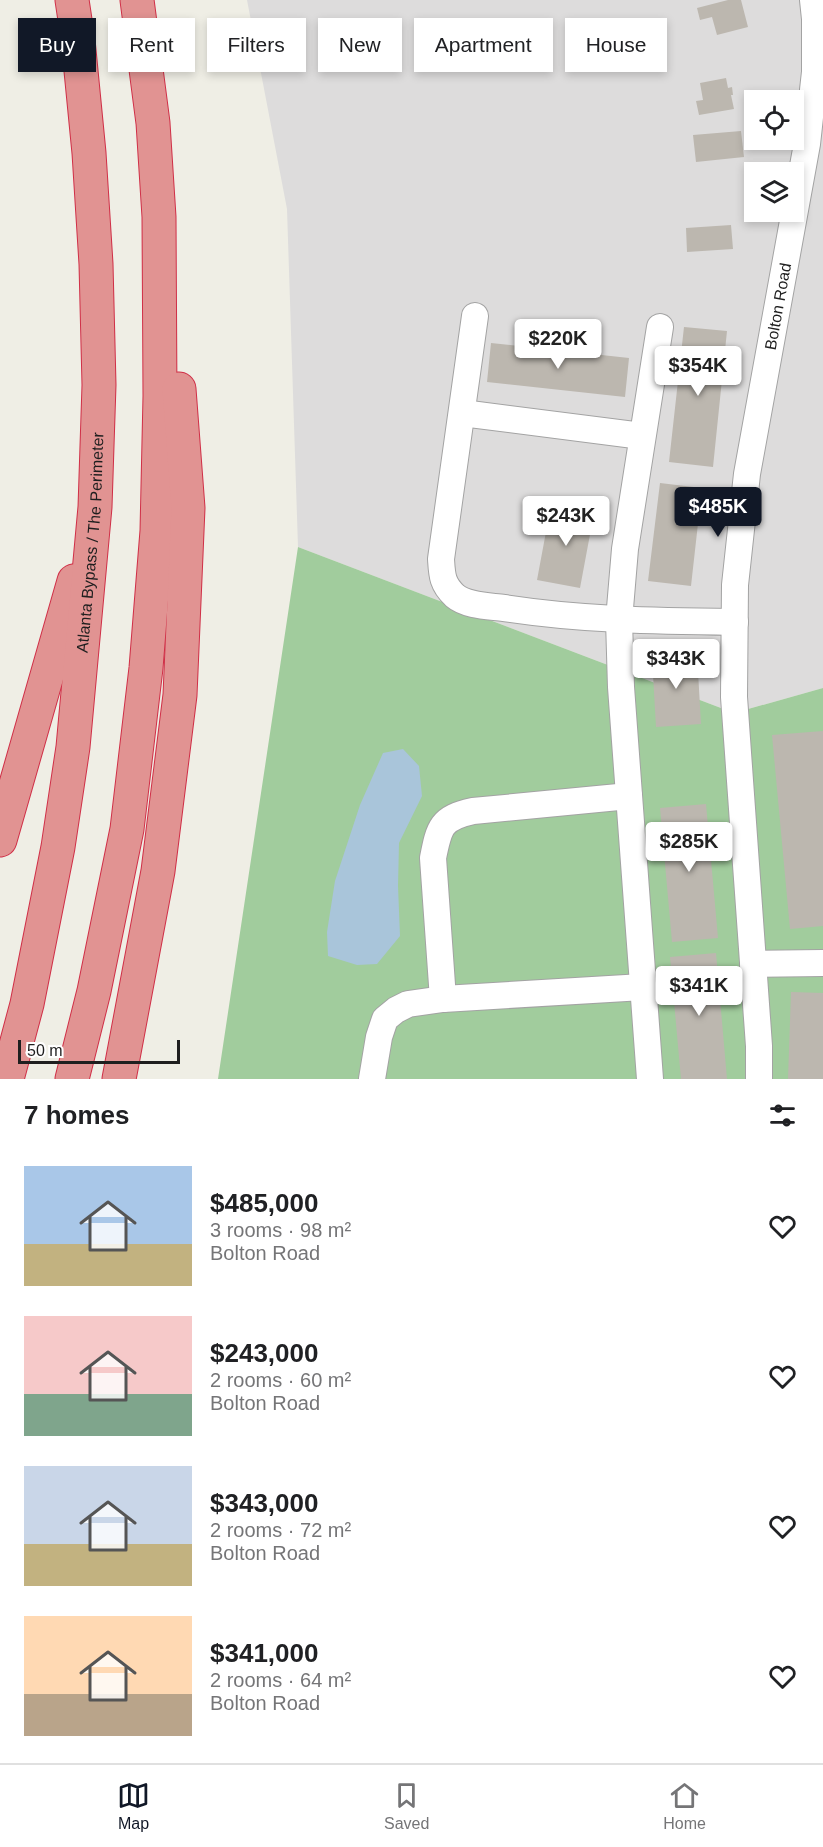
<!DOCTYPE html>
<meta charset="utf-8">
<style>
:root{--surface:#fff;--page:#f2f2f2;--text:#202124;--muted:#757577;--line:#e0e0e0;--accent:#111827}
body{margin:0;font-family:Helvetica,sans-serif;background:var(--page);color:var(--text);height:100vh;display:flex;flex-direction:column;font-size:22px;white-space:nowrap}
*{box-sizing:border-box;margin:0}
p{font-size:20px;color:var(--muted)}
.icon{flex:none;width:33px;height:33px;fill:none;stroke:currentColor;stroke-width:2;stroke-linecap:round;stroke-linejoin:round}
.map{position:relative;height:1079px;overflow:hidden}
.panel{display:flex;flex-direction:column;background:var(--surface);flex:1}
.panel>*{flex:none}
.guide{position:absolute;left:18px;top:18px;width:788px;height:54px;display:flex;gap:12px}
.tools{position:absolute;left:744px;top:90px;display:grid;gap:12px}
.tools a{display:grid;place-items:center;width:60px;height:60px;border-radius:0px;background:var(--surface);box-shadow:0 3px 9px #0003;font-size:30px}
.scale{position:absolute;left:18px;bottom:15px;width:162px;box-sizing:border-box;padding-left:6px;border:3px solid #1f1f1f;border-top:0;font-size:16px;line-height:21px;white-space:nowrap;color:#1f1f1f;-webkit-text-stroke:4px #fff;paint-order:stroke}
.price{position:absolute;translate:-50% -51px;padding:0 14px;border-radius:6px;background:#fff;color:#222;font-size:20px;line-height:39px;filter:drop-shadow(0 2px 3px #0008)}
.price::after{content:'';position:absolute;left:50%;top:36px;width:18px;height:14px;margin-left:-9px;background:inherit;clip-path:polygon(0 0,100% 0,50% 100%)}
.price.active{background:var(--accent);color:#fff}
ul{padding:0;list-style:none}
li{display:flex;align-items:center;gap:18px;height:150px;padding:0 24px}
li span{display:grid;place-items:center;flex:none;width:168px;height:120px;border-radius:0px;color:#555}
li>.icon{margin-inline-start:auto}
span .icon{width:72px;height:72px;fill:#fffc;stroke-width:1}
li b{font-size:26px}
h2{display:flex;justify-content:space-between;align-items:center;height:72px;padding:0 24px;font-size:26px}
.pill{padding:0 21px;border-radius:0px;background:var(--surface);box-shadow:0 3px 9px #0003;font-size:21px;line-height:54px}
.pill.active{background:var(--accent);color:#fff}
.tab-bar{display:flex;justify-content:space-around;align-items:center;height:84px;border-top:2px solid var(--line);background:var(--surface);font-size:16px;color:var(--muted)}
.tab-bar a{display:grid;justify-items:center;gap:3px}
.tab-bar .active{color:var(--accent)}
.map>svg:first-child{display:block}
</style>
<div class="map">
<svg width="823" height="1079" viewBox="0 0 823 1079">
<rect width="100%" height="100%" fill="#efeee5"/>
<path fill="#dddcdc" fill-rule="evenodd" d="M247 0H823V688L734 713 298 547 287 209ZM754 100H794V140H754ZM754 172H794V212H754Z"/>
<path fill="#a1cc9d" d="M298 547 734 713 823 688V1079H218Z"/>
<path fill="#a9c5da" d="M403 749 419 766 422 796 399 843 398 886 400 936 377 964 357 965 328 956 327 932 335 881 360 805 383 753Z"/>
<path fill="#bcb7af" d="M728 0H741L748 27 717 35 712 17 700 20 697 8Z
M726 78 728 88 732 87 733 95H731L734 109 699 115 696 101 703 100 700 83Z
M741 131 744 157 696 162 693 135Z
M731 225 733 249 687 252 686 228Z
M684 327 727 331 713 467 669 462Z
M491 343 629 358 625 397 487 382Z
M660 483 702 488 691 586 648 581Z
M551 505 594 513 580 588 537 580Z
M697 654 701 724 656 727 652 657Z
M823 731V926L790 929 772 735Z
M706 804 718 938 672 942 660 808Z
M716 953 727 1079H681L670 957Z
M791 992 823 993V1079H788Z"/>
<g fill="none" stroke-linecap="round" stroke-linejoin="round">
<defs>
<g id="minor">
<path d="M475 316 441 559C442 575 442 584 455 596 467 606 489 606 504 608 581 620 657 621 735 622"/>
<path d="M462 413 642 436"/>
<path d="M753 964 823 963"/>
<path d="M443 999 433 858C439 827 441 818 473 811L629 796"/>
<path d="M372 1079 379 1037 385 1019 396 1010 408 1004 443 999 643 987"/>
<path d="M650 1079 621 687 619 620 625 549 660 327"/>
<path id="s1" d="M759 1079V1046L734 697 735 585 747 474 807 144 815 72V19L813 0"/>
</g>
<g id="highway">
<path d="M0 840 74 581"/>
<path id="s2" d="M7 1079 27 1004 58 847 73 747 95 507 99 385 96 264 89 153 78 40 72 0"/>
<path d="M72 1079 94 991 127 829 146 668 157 531 160 396 159 217 153 123 137 0"/>
<path d="M119 1079 158 871 180 695 188 508 179 389"/>
</g>
</defs>
<use href="#minor" stroke="#a3a3a3" stroke-width="28"/>
<use href="#highway" stroke="#d02f47" stroke-width="35"/>
<use href="#minor" stroke="#fff" stroke-width="26"/>
<use href="#highway" stroke="#e19392" stroke-width="33"/>
</g>
<g text-anchor="middle" dominant-baseline="central" stroke-width="5" stroke-linejoin="round" paint-order="stroke">
<g font-size="16" fill="#1f1f1f" stroke="#fff">
<text stroke="none"><textPath href="#s1" startOffset="777">Bolton Road</textPath></text>
<text stroke="none"><textPath href="#s2" startOffset="544">Atlanta Bypass / The Perimeter</textPath></text>
</g>
</g>
</svg>
<div class="tools">
<a><svg class="icon" aria-label="locate" viewBox="0 0 24 24"><circle cx="12" cy="12" r="6"/><path d="M12 2v4M12 18v4M2 12h4M18 12h4"/></svg></a>
<a><svg class="icon" aria-label="layers" viewBox="0 0 24 24"><path d="M12 4l9 5-9 5-9-5zM3 14l9 5 9-5"/></svg></a>
</div>
<div class="scale">50 m</div>
<b class="price" style="left:558px;top:370px">$220K</b>
<b class="price" style="left:698px;top:397px">$354K</b>
<b class="price active" style="left:718px;top:538px">$485K</b>
<b class="price" style="left:566px;top:547px">$243K</b>
<b class="price" style="left:676px;top:690px">$343K</b>
<b class="price" style="left:689px;top:873px">$285K</b>
<b class="price" style="left:699px;top:1017px">$341K</b>
<div class="guide">
<a class="pill active">Buy</a>
<a class="pill">Rent</a>
<a class="pill">Filters</a>
<a class="pill">New</a>
<a class="pill">Apartment</a>
<a class="pill">House</a>
</div>
</div>
<section class="panel">
<h2>7 homes<svg class="icon" aria-label="filters" viewBox="0 0 24 24"><path d="M4 7h16M4 17h16"/><circle cx="9" cy="7" r="2"/><circle cx="15" cy="17" r="2"/></svg></h2>
<ul>
<li><span style="background:linear-gradient(#a9c7e8 65%,#c2b280 0)"><svg class="icon" aria-label="home" viewBox="0 0 24 24"><path d="M3 11l9-7 9 7M6 9v11h12V9"/></svg></span><div><b>$485,000</b><p>3 rooms · 98 m²</p><p>Bolton Road</p></div><svg class="icon" aria-label="heart" viewBox="0 0 24 24"><path d="M12 20l-8-8c-3-5 5-10 8-4 3-6 11-1 8 4z"/></svg></li>
<li><span style="background:linear-gradient(#f6c9c9 65%,#7fa58c 0)"><svg class="icon" aria-label="home" viewBox="0 0 24 24"><path d="M3 11l9-7 9 7M6 9v11h12V9"/></svg></span><div><b>$243,000</b><p>2 rooms · 60 m²</p><p>Bolton Road</p></div><svg class="icon" aria-label="heart" viewBox="0 0 24 24"><path d="M12 20l-8-8c-3-5 5-10 8-4 3-6 11-1 8 4z"/></svg></li>
<li><span style="background:linear-gradient(#c9d6e8 65%,#c2b280 0)"><svg class="icon" aria-label="home" viewBox="0 0 24 24"><path d="M3 11l9-7 9 7M6 9v11h12V9"/></svg></span><div><b>$343,000</b><p>2 rooms · 72 m²</p><p>Bolton Road</p></div><svg class="icon" aria-label="heart" viewBox="0 0 24 24"><path d="M12 20l-8-8c-3-5 5-10 8-4 3-6 11-1 8 4z"/></svg></li>
<li><span style="background:linear-gradient(#ffd9b3 65%,#b9a48a 0)"><svg class="icon" aria-label="home" viewBox="0 0 24 24"><path d="M3 11l9-7 9 7M6 9v11h12V9"/></svg></span><div><b>$341,000</b><p>2 rooms · 64 m²</p><p>Bolton Road</p></div><svg class="icon" aria-label="heart" viewBox="0 0 24 24"><path d="M12 20l-8-8c-3-5 5-10 8-4 3-6 11-1 8 4z"/></svg></li>
</ul>
</section>
<nav class="tab-bar">
<a class="active"><svg class="icon" aria-label="map" viewBox="0 0 24 24"><path d="M3 6l6-2 6 2 6-2v14l-6 2-6-2-6 2zM9 4v14M15 6v14"/></svg>Map</a>
<a><svg class="icon" aria-label="saved" viewBox="0 0 24 24"><path d="M7 4h10v16l-5-4-5 4z"/></svg>Saved</a>
<a><svg class="icon" aria-label="home" viewBox="0 0 24 24"><path d="M3 11l9-7 9 7M6 9v11h12V9"/></svg>Home</a>
</nav>
